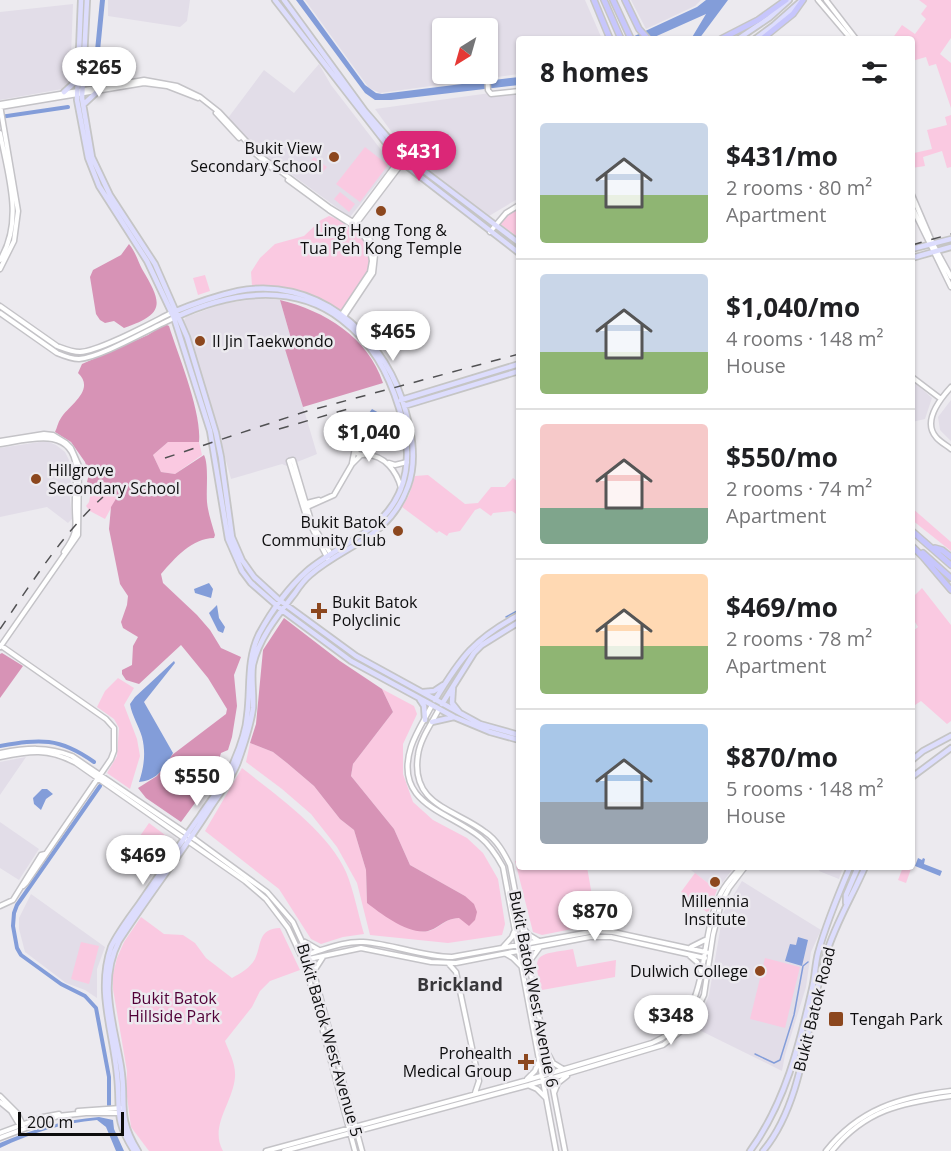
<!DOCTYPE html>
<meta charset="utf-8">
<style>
:root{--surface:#fff;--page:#f2f2f2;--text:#202124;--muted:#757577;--line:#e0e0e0;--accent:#db2777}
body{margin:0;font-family:"Open Sans",sans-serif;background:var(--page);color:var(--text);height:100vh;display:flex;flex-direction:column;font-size:22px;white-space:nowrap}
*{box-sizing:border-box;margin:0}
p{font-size:20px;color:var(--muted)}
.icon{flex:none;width:33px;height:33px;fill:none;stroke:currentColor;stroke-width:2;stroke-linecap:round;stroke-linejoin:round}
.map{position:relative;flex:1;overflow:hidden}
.panel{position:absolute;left:516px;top:36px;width:399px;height:834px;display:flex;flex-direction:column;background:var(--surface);border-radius:6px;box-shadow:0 2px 4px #0004}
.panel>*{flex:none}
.needle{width:39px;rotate:217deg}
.tools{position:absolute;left:432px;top:18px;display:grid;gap:12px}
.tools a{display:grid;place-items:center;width:66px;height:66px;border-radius:6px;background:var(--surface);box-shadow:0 2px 4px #0004;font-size:30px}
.scale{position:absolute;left:18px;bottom:15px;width:106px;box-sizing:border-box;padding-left:6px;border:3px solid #0d0d0e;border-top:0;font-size:16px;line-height:21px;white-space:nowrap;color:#0d0d0e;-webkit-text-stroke:4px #eceaef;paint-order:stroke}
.price{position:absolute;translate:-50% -51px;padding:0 14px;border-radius:21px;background:#fff;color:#222;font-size:20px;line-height:39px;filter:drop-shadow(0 2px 3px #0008)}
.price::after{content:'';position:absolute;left:50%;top:36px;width:18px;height:14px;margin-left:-9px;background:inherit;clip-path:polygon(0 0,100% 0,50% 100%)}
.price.selected{background:var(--accent);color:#fff}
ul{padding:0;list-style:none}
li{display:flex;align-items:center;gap:18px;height:150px;padding:0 24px}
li+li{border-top:2px solid var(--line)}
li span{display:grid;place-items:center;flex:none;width:168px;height:120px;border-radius:6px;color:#555}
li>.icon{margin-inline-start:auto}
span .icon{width:72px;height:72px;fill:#fffc;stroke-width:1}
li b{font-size:26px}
h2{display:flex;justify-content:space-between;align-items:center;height:72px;padding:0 24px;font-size:26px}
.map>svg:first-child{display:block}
</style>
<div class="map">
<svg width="951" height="1151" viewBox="0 0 951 1151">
<rect width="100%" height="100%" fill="#eceaef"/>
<path fill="#e2dde8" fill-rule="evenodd" d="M108 0H190L187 21 180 27 108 16Z
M305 0H585L602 39H519V74L380 93 369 88ZM442 28H488V74H442Z
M631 0H701L695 6 646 29Z
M73 4 70 82 62 89 0 100V12Z
M319 64 331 85 392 164 350 217 262 153 228 118 264 70 294 93Z
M519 89V198L489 216 406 152 375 109Z
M259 298 280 300 292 342 285 346 317 454 287 466 282 464 231 479 206 388 183 322 186 317 222 304Z
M912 380 932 398 925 419 912 422Z
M951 400V441L940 430 938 417Z
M46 441 56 445 65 452 70 462 72 471 70 499 72 519 68 523 47 507 0 517V448Z
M26 757 2 792 0 795V762Z
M0 822 39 849 19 880 0 868Z
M687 867H734L717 890Z
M820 867H843L839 879 819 871Z
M742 881 821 930 811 952 806 987 785 1055 782 1071 693 1027 703 1011 709 995 723 913Z
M31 894 105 947 97 969V998L85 990 66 983 25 952 19 929V918Z"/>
<path fill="#fac9e1" d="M919 0H951V38L940 54 951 63V108L936 64 929 66 926 57 912 61V39H892L902 25 915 34 926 19 921 14 927 6Z
M951 115V167L947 168 942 151 923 157 925 166 912 168V148L914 153 932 149 927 130 947 125 945 117Z
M365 147 388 165 360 202 336 184Z
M314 157 327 167 321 174 309 164Z
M340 192 355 204 349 212 334 199Z
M519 209V238L499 223 508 214Z
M329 216C342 220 364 234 369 248 371 254 371 261 372 267L343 311C314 295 286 287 252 286L251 272 260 258 275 244 304 236 321 220Z
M205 275 210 291 198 295 193 278Z
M168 442H199L202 455 175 474 161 472 153 455Z
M428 475 465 504 478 503 491 487H505L513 478 519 483V516L512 511 493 513 491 516 480 508 475 510 460 531 449 533 447 536 439 531 437 533 402 507 409 495 415 476Z
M105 482 117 497 105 519 90 511 86 506 89 502 92 486Z
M912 508 951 542V551L912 520Z
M922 588 951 625V721L947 724 921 701 912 707V632L918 627 912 617V598Z
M118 678 134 688 124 705 137 739 140 756 130 789 107 773 117 756 119 728 114 719 97 707 105 691Z
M382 689 414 706 417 714 403 744V774L413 802 433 820 467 838 483 853 498 879 505 924 502 935 448 943 370 935 357 883 337 847 311 814 282 789 246 762 250 743 273 752 287 763 314 786 340 819 354 830 366 870 367 903C381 911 413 935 429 931 441 928 443 919 459 918L465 896 410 865 394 829 351 776 353 764 393 712Z
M242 768C276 795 329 832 346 872 354 891 358 914 364 934L343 937 321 944 311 939 279 889 205 831Z
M149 823 169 838 170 840 149 875 124 859Z
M519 860V867H587L597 924 542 935 533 932 515 861Z
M912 866 906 883 898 880 903 867Z
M695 873 717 890 708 913 681 892Z
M141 917 164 934 183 935 195 943 206 958 232 978C241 973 250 968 255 959 262 945 257 929 280 928L300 970 270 981 260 991 252 1007 225 1041C229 1052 236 1064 235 1077 233 1103 209 1126 223 1151H149L131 1127 126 1089 127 1071 113 989V974L117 958 124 942Z
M81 942 99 946 89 984 71 979Z
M573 949 577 967 616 960 615 977 542 990C530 951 539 955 573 949Z
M765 958 800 967 785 1028 750 1019Z"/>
<path fill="#d793b6" d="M129 244C135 251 138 261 142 269 163 304 165 314 124 328L114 321 105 323 100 320 96 314 90 277 93 270 121 255Z
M280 300C325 311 368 337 383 383L303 407 284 346 292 342Z
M165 324 169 326C178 355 202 412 199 442H168L153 455 161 472 175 474 204 455C209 465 206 489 207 502 208 513 212 524 215 535L214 538C192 538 175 558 161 574L163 583 197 615 210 630 221 648 241 657 234 675 237 706 232 737 228 750 221 753 218 763 220 769 181 822 146 798 138 788 157 776 172 755 226 714 227 709 208 678 181 645 139 684 126 680 122 674V670L132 665 133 646 138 637 123 628 121 622 127 605 128 596 120 584 109 529 111 507 117 497 105 482 92 486 87 482 89 474 85 462 71 442 55 432C57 428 58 422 61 418 69 405 96 390 78 373L82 364 148 335Z
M284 618 340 661 382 689 393 712 353 764 351 776 394 829 410 865 465 896 474 904 477 912 475 920 469 926 459 918C443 919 440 928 428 931 409 935 381 914 367 903L366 870 354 830 340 819 314 786 287 763 273 752 250 743 256 724 263 650Z
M2 653 23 666 0 698V654Z"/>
<path fill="#839dd9" d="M100 0H105L97 81H92Z
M296 0H303L365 85 376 93 382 94 519 77V85L391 100H375L365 93Z
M706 0H728L699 39H691L706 14 650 39H628L697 7Z
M372 409 395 422 393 427 369 413Z
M209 583 213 589 211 598 195 593 194 589Z
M217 605 219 618 225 627 223 633 218 631 209 613Z
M174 661 175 663 144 702 173 753C165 767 157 781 139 782 144 767 146 753 142 737 139 726 132 716 130 704L135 697Z
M42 789H47L53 794 46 799 41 810 34 804 33 798Z
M918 858 922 860 923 858 925 859 924 864 942 871 940 876 915 866Z
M798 937 808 940 802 966 785 961 790 944 796 945Z
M99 1117 113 1120 114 1129 124 1151H116L106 1127 97 1120C62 1123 32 1133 0 1148V1143C33 1129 63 1120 99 1117Z"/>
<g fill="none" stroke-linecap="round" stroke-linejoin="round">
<path stroke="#839dd9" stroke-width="1.5" d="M506 617 519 610
M755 1054 774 1063 780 1060 794 1015 803 966 808 962"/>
<path stroke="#839dd9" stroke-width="4" d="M0 117 68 107
M0 746C40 739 59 737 94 762
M100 786 17 905 14 913 13 926 17 948 21 955 61 984 85 996 96 1008 109 1077V1105"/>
<defs>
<path id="minor" d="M818 0 851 39
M826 0 856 39
M487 74 488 90 491 94 519 91
M0 104 144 80 177 86 200 97 219 112 260 156 330 208 353 222 369 237 375 255 373 273 343 318
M0 107 144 83 167 86 198 98
M216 113 239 138
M0 133C8 175 24 221 0 260
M249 148 272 168
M288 180 329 210 354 226 361 232 369 244 372 261 370 272 340 317
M912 195 933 244 951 277
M912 207 951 287
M353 222 403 155
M356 224 406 158
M490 232 506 213 519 205
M0 269 14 241 18 211 0 105
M0 306 57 346C65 349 72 352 80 352 100 351 151 323 171 313
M0 313 57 353C64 356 71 359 79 359 100 358 151 328 174 318
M912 377 941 399
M951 387C940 399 922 421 936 437 940 442 946 445 951 449
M0 441 44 434 53 435 66 443 71 448 79 466 78 535 0 647
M0 444C27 440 72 425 76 467 77 478 75 489 75 500 74 527 81 528 64 552
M366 455C385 455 397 472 401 488
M352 463 356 443 363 440 369 446V451L363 455 358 454 354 449
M389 463 395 465 407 462
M303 504 319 500
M305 508 334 495 352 464 361 455
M328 559 306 516 289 461 293 460 312 524 331 554
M0 645 106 719 114 728V751L111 759 26 883 23 886
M432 705C425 719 416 732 411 747 393 804 448 811 480 837 490 845 497 856 503 867L556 1151
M439 709C432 723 420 739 418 755 410 806 456 809 485 832 497 840 504 853 510 865L565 1151
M0 753C26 748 47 746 72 756L196 840 267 892 293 922 310 959 362 1151
M0 757C30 751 48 748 76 763L245 881 266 899 288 928 305 964 355 1151
M0 906 13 900 41 855 45 854
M524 929 529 935 539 941
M305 942 319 950
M503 947 512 937 514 932
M691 947 705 940
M308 954C326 949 344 941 363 942 394 944 422 957 452 957L596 931 613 932 710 953
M506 954 513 958 522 967
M690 956 697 962 701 971
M309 959 361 948 431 962 456 963 590 937H611L705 958
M529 962 540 947
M448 963 456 972 479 1081 475 1093
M314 971 323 957
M547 1052 553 1063 563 1069
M527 1079 535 1071 538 1063
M530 1086 537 1089 545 1097
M554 1093 558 1083 567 1076
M0 1096 17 1113 23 1125
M0 1102 11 1111 20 1126
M78 1111 121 1108
M0 1133 43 1117 59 1114
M0 1138 58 1116 86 1113H121
M266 1151 524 1081 652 1043C715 1017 695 944 721 893 726 883 734 875 741 867
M284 1151 529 1085 663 1045 685 1028 695 1014 704 995 713 935 721 903 729 888 745 867
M826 1151C859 1109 900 1097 951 1091
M832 1151C865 1110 901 1103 951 1096"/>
<path id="major" d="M81 0 77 100 88 158 99 186 147 261 174 318 210 431 228 539 242 571 251 583 282 610 351 661 454 717 490 732 519 740
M87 0 82 98 92 157 110 195 155 264 187 337 216 433 221 457 232 537 242 560 254 577 278 599 356 656 480 724 519 735
M275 0 399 160 519 253
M284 0 365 111 403 155 519 243
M738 39 769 18 789 0
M755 39 774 25 801 1
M64 92 75 82
M84 104 99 90
M912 249 951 239
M912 258 951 247
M401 400 519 364
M404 406 519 371
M453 687 452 703 459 712
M423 692 434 691 443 685
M420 700 424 706 425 720
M435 700C461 657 474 639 519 615
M442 704 474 653 482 645 519 622
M432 722 454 717
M912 760 923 751 951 736
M912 777 951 748
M846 903V895L858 867
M134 1151C113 1118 121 1110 117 1075 113 1032 96 990 111 947 118 932 129 918 139 904 159 875 179 845 200 816 212 798 226 781 234 761 240 747 246 730 247 716 251 688 246 661 259 634 271 612 289 587 307 571 327 554 352 543 373 526 411 496 413 451 399 408 388 372 372 343 342 320 292 281 226 293 174 318
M138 1151C116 1115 127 1104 121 1067 114 1024 98 982 119 941 148 896 181 854 209 810 219 794 232 779 238 762 244 745 251 725 253 708 254 694 251 679 253 665 259 638 278 615 295 593 299 587 304 580 310 575 347 543 389 539 408 486 418 458 411 427 402 399 379 331 314 276 238 291 215 296 193 304 171 313
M750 1151C785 1103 799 1046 812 989 815 977 815 965 818 953 826 924 838 895 850 867
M763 1151C805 1101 807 1016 826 955 835 924 852 897 865 867"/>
<path id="highway" d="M594 0 610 39
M604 0 621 39
M613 0 631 39
M625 0 639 29 648 39
M721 39 758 20 786 0
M762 39 793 14 803 0
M912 531 951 565
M912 546 923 557 951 590
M935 548 942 550 951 557
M923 553 951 578"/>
</defs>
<use href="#minor" stroke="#c4c3c7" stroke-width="7"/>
<use href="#major" stroke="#c5c5c5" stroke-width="8"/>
<use href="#highway" stroke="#c5c5c5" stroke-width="8"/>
<use href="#minor" stroke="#fff" stroke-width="4"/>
<use href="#major" stroke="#ddddfd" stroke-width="4.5"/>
<use href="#highway" stroke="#c7c6fc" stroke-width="5"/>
<path stroke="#515153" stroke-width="1.5" stroke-dasharray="10 10" stroke-linecap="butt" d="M912 245 951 234
M279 429 348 409
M165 458 304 412 519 354
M0 629C31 584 62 534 103 497"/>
</g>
<g fill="#8c471e" stroke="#eceaef" stroke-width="2">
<circle cx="334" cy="157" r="6"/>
<circle cx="381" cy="211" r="6"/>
<circle cx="200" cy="341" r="6"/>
<circle cx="36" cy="479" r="6"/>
<circle cx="398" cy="531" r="6"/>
<path d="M316 602h6v6h6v6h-6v6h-6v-6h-6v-6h6z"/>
<circle cx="715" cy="882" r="6"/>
<circle cx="760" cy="971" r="6"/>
<rect x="828" y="1011" width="16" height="16" rx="3"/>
<path d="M523 1053h6v6h6v6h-6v6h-6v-6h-6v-6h6z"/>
</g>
<g text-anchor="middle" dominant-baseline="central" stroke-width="5" stroke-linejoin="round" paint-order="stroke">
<g font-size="16" fill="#0d0d0e" stroke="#eceaef" text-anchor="end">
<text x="322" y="148">Bukit View<tspan x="322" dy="18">Secondary School</tspan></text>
<text x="381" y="230" text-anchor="middle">Ling Hong Tong &amp;<tspan x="381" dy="18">Tua Peh Kong Temple</tspan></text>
<text x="212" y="341" text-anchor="start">Il Jin Taekwondo</text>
<text x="48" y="470" text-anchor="start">Hillgrove<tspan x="48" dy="18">Secondary School</tspan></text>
<text x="386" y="522">Bukit Batok<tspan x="386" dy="18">Community Club</tspan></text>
<text x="332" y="602" text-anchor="start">Bukit Batok<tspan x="332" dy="18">Polyclinic</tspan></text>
<text x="715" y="901" text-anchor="middle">Millennia<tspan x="715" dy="18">Institute</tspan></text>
<text x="748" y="971">Dulwich College</text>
<text x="850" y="1019" text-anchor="start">Tengah Park</text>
<text x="512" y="1053">Prohealth<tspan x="512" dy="18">Medical Group</tspan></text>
</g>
<g font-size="16" fill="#0d0d0e" stroke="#eceaef">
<text transform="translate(534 989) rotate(79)">Bukit Batok West Avenue 6</text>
<text transform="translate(814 1009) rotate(-76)">Bukit Batok Road</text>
<text transform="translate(330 1040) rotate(74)">Bukit Batok West Avenue 5</text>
</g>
<g font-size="16" fill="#510037" stroke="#eceaef">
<text x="174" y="998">Bukit Batok<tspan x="174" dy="18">Hillside Park</tspan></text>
</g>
<g font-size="18" font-weight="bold" fill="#38373a" stroke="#eceaef">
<text x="460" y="984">Brickland</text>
</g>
</g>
</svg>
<div class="tools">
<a><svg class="needle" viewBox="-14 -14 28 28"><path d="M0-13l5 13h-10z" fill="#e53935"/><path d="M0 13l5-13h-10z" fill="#757577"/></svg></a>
</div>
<div class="scale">200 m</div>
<b class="price" style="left:99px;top:98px">$265</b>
<b class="price selected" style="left:419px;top:182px">$431</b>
<b class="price" style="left:393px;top:362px">$465</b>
<b class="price" style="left:369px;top:463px">$1,040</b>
<b class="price" style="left:197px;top:807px">$550</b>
<b class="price" style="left:143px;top:886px">$469</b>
<b class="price" style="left:595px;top:942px">$870</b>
<b class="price" style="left:671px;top:1046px">$348</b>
<section class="panel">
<h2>8 homes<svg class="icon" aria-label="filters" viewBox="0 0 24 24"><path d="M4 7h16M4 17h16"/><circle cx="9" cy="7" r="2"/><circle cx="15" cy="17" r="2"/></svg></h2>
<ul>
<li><span style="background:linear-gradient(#c9d6e8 60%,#8fb573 0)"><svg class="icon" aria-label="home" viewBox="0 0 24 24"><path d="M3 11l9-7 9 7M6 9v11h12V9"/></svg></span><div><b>$431/mo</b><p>2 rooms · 80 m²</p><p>Apartment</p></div></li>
<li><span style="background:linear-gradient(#c9d6e8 65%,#8fb573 0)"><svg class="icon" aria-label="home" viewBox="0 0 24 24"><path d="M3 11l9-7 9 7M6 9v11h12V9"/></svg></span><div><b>$1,040/mo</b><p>4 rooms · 148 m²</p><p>House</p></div></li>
<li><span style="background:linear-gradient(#f6c9c9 70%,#7fa58c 0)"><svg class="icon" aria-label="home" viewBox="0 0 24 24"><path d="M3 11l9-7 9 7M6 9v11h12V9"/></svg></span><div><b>$550/mo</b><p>2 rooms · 74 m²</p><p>Apartment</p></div></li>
<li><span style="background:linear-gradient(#ffd9b3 60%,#8fb573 0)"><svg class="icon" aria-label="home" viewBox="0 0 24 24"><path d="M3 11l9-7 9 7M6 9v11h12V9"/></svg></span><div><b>$469/mo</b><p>2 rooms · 78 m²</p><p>Apartment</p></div></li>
<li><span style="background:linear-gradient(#a9c7e8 65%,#9aa5b1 0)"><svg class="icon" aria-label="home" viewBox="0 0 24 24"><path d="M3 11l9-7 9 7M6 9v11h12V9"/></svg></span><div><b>$870/mo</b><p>5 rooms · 148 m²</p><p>House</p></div></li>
</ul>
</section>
</div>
